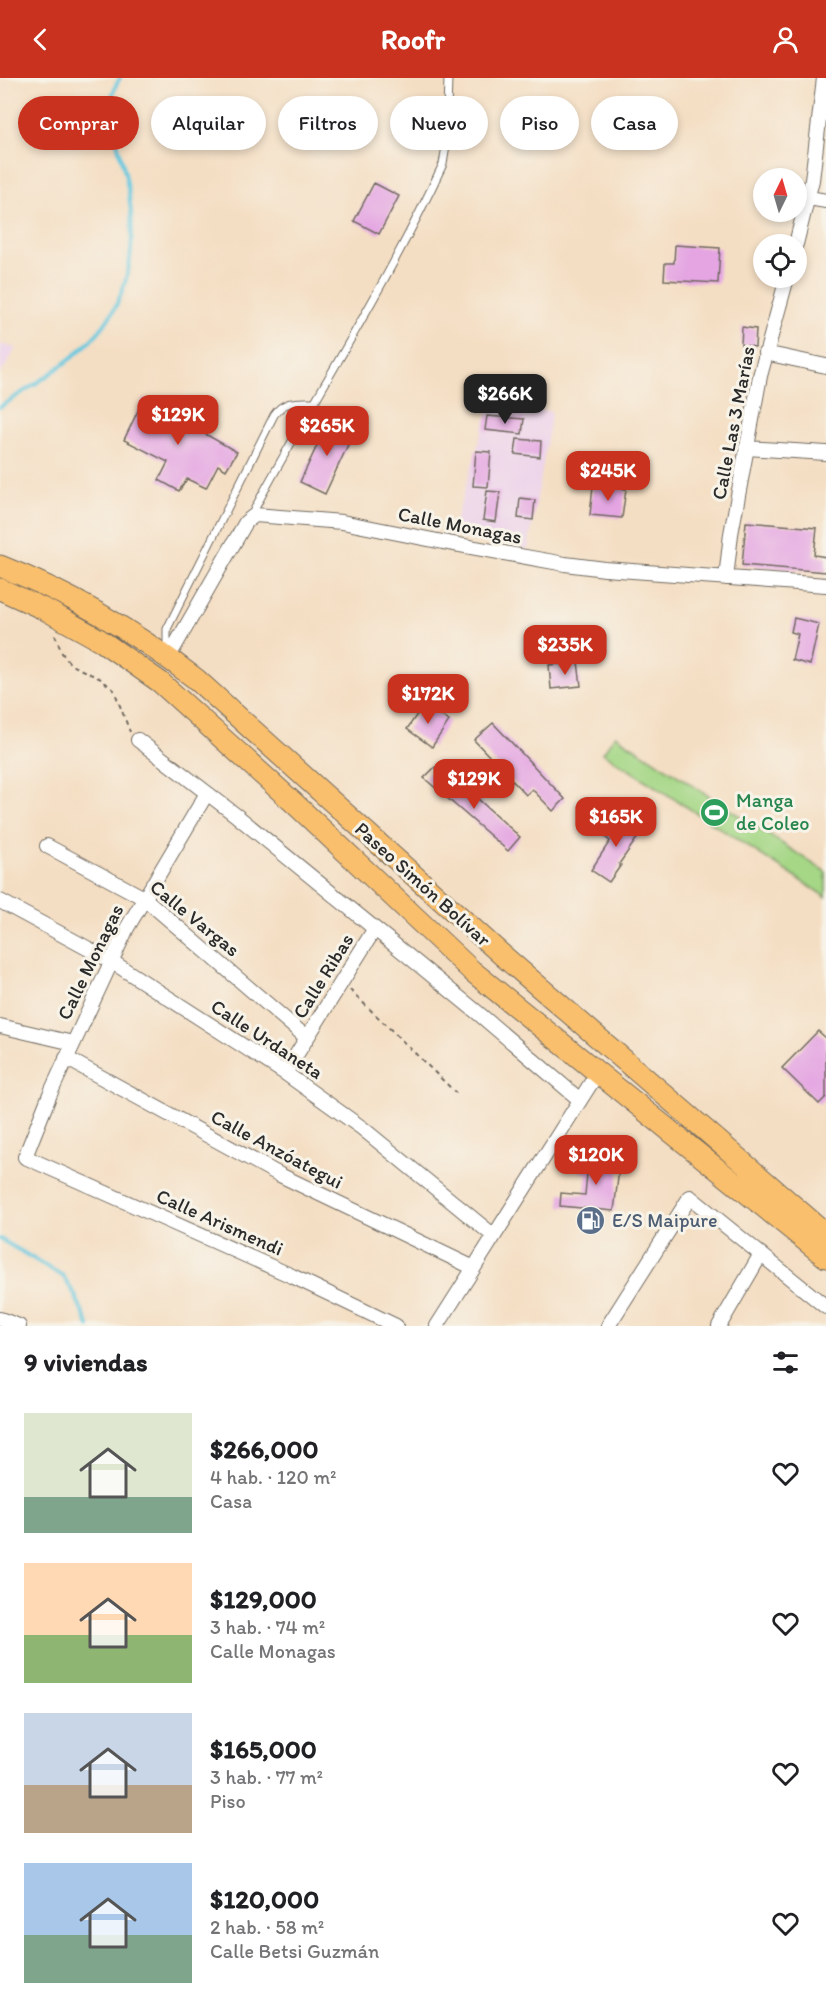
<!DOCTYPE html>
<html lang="es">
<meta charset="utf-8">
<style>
:root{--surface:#fff;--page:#f6f6f6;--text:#202124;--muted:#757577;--accent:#c8321e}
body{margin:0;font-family:Itim,sans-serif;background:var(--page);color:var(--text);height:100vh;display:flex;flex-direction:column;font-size:22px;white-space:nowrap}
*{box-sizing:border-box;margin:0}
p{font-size:20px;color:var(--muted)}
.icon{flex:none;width:33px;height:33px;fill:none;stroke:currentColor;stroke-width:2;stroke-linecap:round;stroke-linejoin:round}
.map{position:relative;height:1248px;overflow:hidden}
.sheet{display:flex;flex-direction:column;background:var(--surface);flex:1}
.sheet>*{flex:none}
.guide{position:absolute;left:18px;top:18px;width:790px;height:54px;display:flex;gap:12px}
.needle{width:39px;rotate:5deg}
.controls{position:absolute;left:753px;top:90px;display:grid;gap:12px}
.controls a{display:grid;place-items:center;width:54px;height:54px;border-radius:50%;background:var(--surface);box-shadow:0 3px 9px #0003;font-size:30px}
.price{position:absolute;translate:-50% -51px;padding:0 14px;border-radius:12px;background:var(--accent);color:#fff;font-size:20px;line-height:39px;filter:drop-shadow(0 2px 3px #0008)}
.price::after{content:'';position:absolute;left:50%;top:36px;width:18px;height:14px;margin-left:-9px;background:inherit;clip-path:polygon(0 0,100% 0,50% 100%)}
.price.current{background:#222;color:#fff}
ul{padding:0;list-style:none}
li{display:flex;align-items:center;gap:18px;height:150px;padding:0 24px}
li span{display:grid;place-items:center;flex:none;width:168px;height:120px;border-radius:0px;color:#555}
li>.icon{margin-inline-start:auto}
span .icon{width:72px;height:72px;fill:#fffc;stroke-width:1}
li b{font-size:26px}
h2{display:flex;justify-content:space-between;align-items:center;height:72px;padding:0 24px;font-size:26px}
.pill{padding:0 21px;border-radius:27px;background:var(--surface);box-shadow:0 3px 9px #0003;font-size:21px;line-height:54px}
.pill.current{background:var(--accent);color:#fff}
header{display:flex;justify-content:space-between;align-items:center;height:78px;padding:0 24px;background:var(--accent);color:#fff;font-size:27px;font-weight:700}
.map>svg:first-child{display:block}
</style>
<header><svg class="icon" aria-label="back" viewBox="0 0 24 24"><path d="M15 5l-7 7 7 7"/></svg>Roofr<svg class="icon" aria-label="person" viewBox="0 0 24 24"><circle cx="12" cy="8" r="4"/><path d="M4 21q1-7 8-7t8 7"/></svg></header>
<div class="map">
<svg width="826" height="1248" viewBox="0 0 826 1248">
<rect width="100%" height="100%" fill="#f7f3e8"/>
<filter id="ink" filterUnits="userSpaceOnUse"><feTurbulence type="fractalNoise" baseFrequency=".0167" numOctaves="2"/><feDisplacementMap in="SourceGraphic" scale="12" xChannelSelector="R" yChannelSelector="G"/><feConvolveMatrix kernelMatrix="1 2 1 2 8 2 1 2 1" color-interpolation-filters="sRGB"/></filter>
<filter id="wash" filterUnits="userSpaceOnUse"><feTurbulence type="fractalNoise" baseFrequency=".008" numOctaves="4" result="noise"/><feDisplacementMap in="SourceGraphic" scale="24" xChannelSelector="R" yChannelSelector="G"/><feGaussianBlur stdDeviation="1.35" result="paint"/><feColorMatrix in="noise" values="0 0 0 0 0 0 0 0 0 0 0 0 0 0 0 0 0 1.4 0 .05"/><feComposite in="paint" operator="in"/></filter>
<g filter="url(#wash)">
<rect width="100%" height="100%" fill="#f4dec3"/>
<path fill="#ecd1ea" d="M0 266 16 270 0 297Z
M491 323 552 334 528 471 451 458Z"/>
<path fill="#a5d786" stroke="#688158" stroke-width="1.5" d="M615 657 826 794V819L603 675Z"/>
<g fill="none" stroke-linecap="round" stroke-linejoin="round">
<path stroke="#62c7df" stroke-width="4" d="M0 329C30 309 63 290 89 264 141 215 138 139 120 75 113 50 104 24 120 0
M0 1161 63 1198 75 1217 89 1248"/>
</g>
<g id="blocks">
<path fill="#e4a5e2" d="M374 105 399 118 379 156 354 143Z
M675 167 720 170 718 205 664 202 665 185H674Z
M742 249 756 251 755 269 741 267Z
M144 320 193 344 191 348 237 374 226 392 218 387 206 410 187 401 179 413 159 402 168 384 124 362Z
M487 338 524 341 522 356 485 352Z
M329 342 354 354 325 416 300 404Z
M517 361 541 363 540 379 515 376Z
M476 373 491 374 488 409 473 408Z
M593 408 626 411 622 440 590 437Z
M487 413 500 414 496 444 483 442Z
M520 420 535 422 533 442 518 440Z
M746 444 817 450 814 477 826 479V494L742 487Z
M794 540 819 546 810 587 792 582 798 556 791 554Z
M578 584 581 608 551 611 549 587Z
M424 626 449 643 432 669 407 651Z
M493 645 565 721 553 733 532 711 526 717 474 662Z
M435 689 463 716 468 712 520 759 508 773 424 700Z
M619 738 642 753 619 786 621 787 609 804 591 792 610 763 605 759Z
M818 953 826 960V1019L819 1026 782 990Z
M581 1080 620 1083 614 1133 560 1128 561 1115 585 1117 587 1095 580 1094Z"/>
</g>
</g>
<g filter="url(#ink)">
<use href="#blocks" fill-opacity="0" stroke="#716a60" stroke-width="1.5"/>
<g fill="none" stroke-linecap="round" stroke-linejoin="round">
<defs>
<path id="service" d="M252 438 255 430C317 315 388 205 443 86L446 68 448 0
M174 570 167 564V551L274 337C284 322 297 324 313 324"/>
<path id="minor" d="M809 120 826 123
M796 166 812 102 824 0
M765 275 826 288
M746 370 826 375
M726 500 731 456 760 298 787 200
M168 580 246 444 255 437 342 444 448 465 565 486 605 491 826 507
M138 662 237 738 478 935 580 1022
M207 715 127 850 50 1016 25 1079 292 1198 396 1248
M47 768 144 820 307 960
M0 823 111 883 285 995 362 1050 494 1158
M0 948 73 965
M66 980 280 1097 474 1190
M285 995 374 852
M0 1241 19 1248
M437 1248 598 994
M608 1248 690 1119 826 1229
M719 1248 761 1176"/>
<path id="primary" d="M0 488C72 516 135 554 196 601L501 876 826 1156
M0 511 46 532 100 562 160 604 294 725 472 893 826 1179"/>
</defs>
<use href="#service" stroke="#716a60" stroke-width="9"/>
<use href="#minor" stroke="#716a60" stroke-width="16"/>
<use href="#primary" stroke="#716a60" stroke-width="23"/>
<path stroke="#716a60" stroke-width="2" stroke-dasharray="4.5 4.5" stroke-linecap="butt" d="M55 557 62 575 71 587 101 601 114 612 130 654
M350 912 456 1015"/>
<use href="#service" stroke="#fff" stroke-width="7"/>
<use href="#minor" stroke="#fff" stroke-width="14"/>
<use href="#primary" stroke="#f9bf6d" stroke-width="21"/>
</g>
</g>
<defs>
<symbol id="stadium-disc" viewBox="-11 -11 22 22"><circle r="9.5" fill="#2e9e5b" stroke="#f7f3e8"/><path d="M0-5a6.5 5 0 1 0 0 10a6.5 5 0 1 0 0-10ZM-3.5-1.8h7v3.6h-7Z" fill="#fff"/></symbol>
<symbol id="fuel-disc" viewBox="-11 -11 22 22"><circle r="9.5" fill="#5c6f8a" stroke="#f7f3e8"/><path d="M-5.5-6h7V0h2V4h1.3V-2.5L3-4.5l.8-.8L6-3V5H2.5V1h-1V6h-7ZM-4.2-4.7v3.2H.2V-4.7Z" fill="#fff"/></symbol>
</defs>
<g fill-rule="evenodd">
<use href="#stadium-disc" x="698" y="718" width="33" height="33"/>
<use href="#fuel-disc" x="574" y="1126" width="33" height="33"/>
</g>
<g text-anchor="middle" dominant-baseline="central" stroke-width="6" stroke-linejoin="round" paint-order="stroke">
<g font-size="20" fill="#2b2b2b" stroke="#f7f3e8">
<text transform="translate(733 345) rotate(-79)">Calle Las 3 Marías</text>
<text transform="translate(460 447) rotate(11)">Calle Monagas</text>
<text transform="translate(423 806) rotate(42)">Paseo Simón Bolívar</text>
<text transform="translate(195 840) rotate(39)">Calle Vargas</text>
<text transform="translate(90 884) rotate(-64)">Calle Monagas</text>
<text transform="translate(323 898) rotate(-58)">Calle Ribas</text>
<text transform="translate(267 961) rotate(33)">Calle Urdaneta</text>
<text transform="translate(277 1071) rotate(28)">Calle Anzóategui</text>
<text transform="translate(220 1144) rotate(24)">Calle Arismendi</text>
</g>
<g font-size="20" fill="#27864d" stroke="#f7f3e8" text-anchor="start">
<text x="736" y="722">Manga<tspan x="736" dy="23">de Coleo</tspan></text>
</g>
<g font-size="20" fill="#4e5e75" stroke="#f7f3e8" text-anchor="start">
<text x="612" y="1142">E/S Maipure</text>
</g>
</g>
</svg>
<div class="controls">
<a><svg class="needle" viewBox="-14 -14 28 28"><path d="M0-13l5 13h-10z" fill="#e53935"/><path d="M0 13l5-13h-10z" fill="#757577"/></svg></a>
<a><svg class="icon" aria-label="locate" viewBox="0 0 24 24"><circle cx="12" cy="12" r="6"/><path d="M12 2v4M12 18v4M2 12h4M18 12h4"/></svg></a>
</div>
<b class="price current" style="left:505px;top:347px">$266K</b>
<b class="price" style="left:178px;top:368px">$129K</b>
<b class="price" style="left:327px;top:379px">$265K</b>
<b class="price" style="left:608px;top:424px">$245K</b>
<b class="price" style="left:565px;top:598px">$235K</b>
<b class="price" style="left:428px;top:647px">$172K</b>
<b class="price" style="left:474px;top:732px">$129K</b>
<b class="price" style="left:616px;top:770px">$165K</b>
<b class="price" style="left:596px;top:1108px">$120K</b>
<div class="guide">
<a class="pill current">Comprar</a>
<a class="pill">Alquilar</a>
<a class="pill">Filtros</a>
<a class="pill">Nuevo</a>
<a class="pill">Piso</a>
<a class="pill">Casa</a>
</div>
</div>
<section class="sheet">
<h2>9 viviendas<svg class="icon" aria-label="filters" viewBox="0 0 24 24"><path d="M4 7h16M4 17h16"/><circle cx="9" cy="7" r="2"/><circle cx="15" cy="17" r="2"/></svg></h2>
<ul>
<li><span style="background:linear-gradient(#dfe7d0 70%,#7fa58c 0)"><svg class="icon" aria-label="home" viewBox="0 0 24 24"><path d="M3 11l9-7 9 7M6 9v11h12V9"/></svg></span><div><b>$266,000</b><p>4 hab. · 120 m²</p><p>Casa</p></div><svg class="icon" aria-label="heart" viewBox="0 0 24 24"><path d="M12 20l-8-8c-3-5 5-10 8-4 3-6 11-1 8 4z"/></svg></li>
<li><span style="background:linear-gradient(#ffd9b3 60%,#8fb573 0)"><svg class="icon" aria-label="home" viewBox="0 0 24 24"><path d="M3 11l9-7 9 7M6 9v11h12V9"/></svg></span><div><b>$129,000</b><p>3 hab. · 74 m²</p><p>Calle Monagas</p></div><svg class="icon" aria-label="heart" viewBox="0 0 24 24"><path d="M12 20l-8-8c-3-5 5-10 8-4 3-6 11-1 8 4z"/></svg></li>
<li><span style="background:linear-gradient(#c9d6e8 60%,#b9a48a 0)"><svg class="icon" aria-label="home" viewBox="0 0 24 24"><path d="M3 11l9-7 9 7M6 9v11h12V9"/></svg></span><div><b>$165,000</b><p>3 hab. · 77 m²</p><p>Piso</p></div><svg class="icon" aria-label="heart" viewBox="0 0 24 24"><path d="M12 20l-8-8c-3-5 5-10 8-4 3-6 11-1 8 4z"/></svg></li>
<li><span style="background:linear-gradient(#a9c7e8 60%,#7fa58c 0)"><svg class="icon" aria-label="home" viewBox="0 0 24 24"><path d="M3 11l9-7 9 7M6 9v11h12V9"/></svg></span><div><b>$120,000</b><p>2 hab. · 58 m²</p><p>Calle Betsi Guzmán</p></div><svg class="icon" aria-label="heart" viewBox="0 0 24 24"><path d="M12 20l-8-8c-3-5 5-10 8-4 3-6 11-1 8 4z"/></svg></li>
</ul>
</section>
